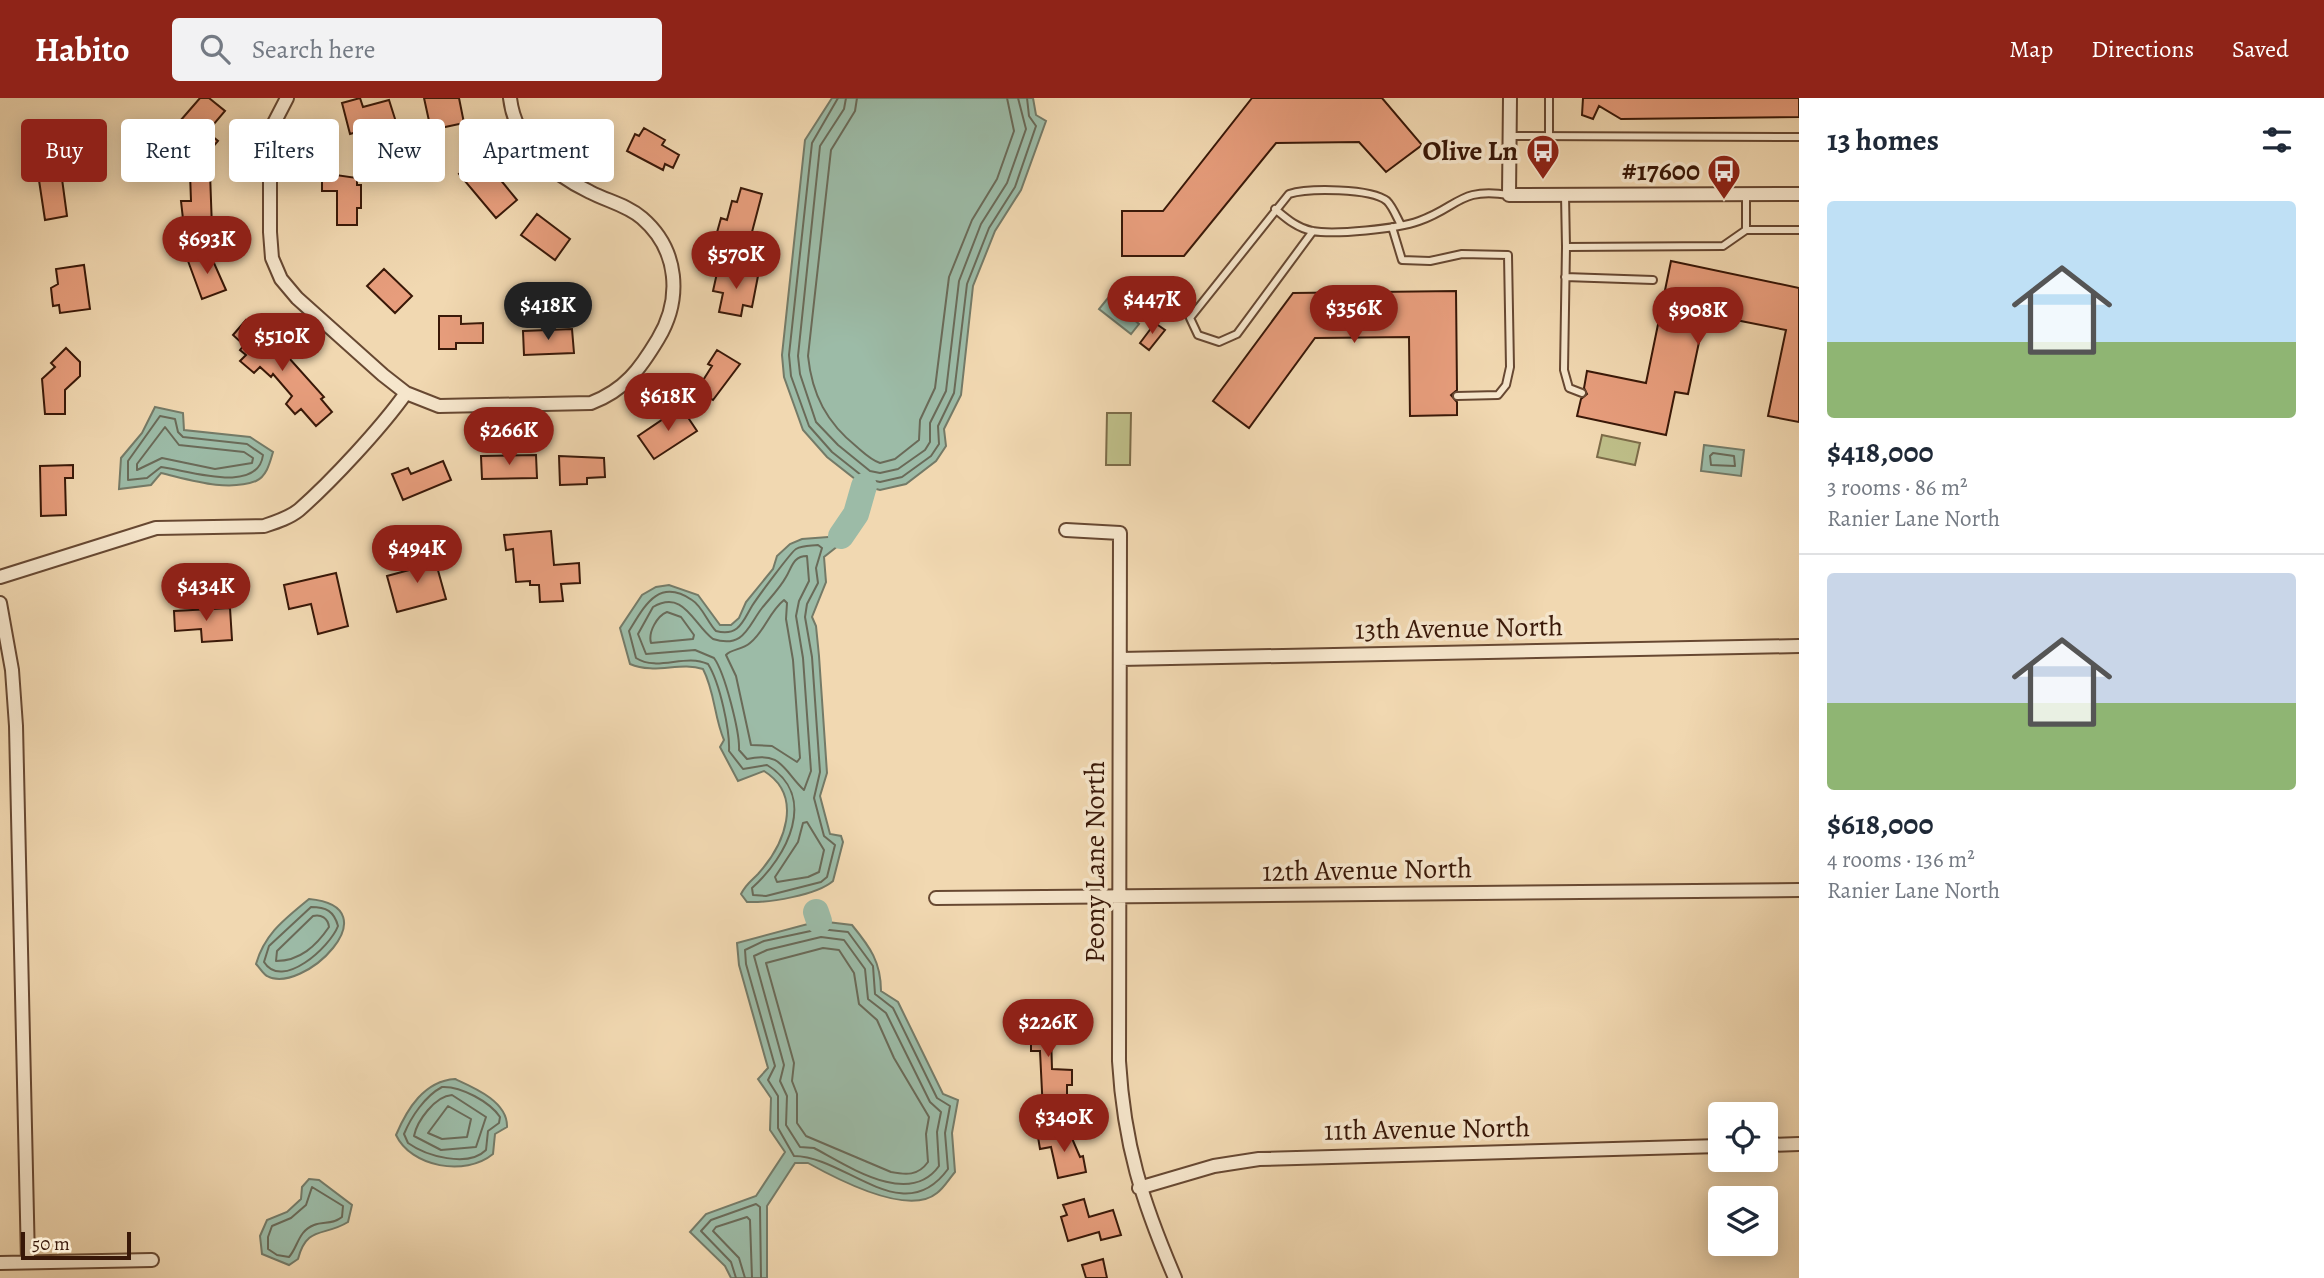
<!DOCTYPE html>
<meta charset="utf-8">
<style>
:root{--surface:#fff;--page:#f2f2f3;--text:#1f2937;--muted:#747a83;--line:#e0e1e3;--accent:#8f2418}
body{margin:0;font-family:Alegreya,serif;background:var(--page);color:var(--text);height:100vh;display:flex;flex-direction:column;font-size:26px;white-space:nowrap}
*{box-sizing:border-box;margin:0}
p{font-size:23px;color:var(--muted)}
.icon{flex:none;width:38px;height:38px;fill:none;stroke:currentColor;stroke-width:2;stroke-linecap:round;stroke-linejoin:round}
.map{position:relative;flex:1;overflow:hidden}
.side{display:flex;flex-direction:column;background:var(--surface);width:525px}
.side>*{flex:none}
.banner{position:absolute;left:21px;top:21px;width:665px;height:63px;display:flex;gap:14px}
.fabs{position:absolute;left:1708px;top:1004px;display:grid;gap:14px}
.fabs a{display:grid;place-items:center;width:70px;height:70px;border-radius:7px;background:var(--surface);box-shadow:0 4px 18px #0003;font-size:35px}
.scale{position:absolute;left:21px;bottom:18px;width:110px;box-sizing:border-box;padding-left:7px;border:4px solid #391808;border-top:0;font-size:19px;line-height:24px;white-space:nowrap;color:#391808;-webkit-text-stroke:5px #f6e6cc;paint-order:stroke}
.price{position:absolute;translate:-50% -60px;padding:0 16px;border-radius:24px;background:var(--accent);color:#fff;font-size:23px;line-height:46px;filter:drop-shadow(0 2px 4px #0008)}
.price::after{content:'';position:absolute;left:50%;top:42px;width:21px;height:16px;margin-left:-10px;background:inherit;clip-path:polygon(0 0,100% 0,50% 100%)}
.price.active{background:#222;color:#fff}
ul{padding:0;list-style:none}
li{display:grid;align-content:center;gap:14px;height:371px;padding:0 28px}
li+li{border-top:2px solid var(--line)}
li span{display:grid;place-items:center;height:217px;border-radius:7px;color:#555}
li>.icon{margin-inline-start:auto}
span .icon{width:126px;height:126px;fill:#fffc;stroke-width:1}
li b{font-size:30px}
h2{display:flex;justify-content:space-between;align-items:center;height:84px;padding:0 28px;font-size:30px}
.chip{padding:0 24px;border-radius:7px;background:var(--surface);box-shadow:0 4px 18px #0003;font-size:24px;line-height:63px}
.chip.active{background:var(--accent);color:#fff}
header{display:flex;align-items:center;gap:42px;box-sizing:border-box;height:98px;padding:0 35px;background:var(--accent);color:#fff}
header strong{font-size:33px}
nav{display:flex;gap:38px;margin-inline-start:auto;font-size:24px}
.search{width:490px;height:63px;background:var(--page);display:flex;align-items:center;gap:18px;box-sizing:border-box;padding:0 24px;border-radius:7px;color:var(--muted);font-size:26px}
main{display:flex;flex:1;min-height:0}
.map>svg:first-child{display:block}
</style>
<header>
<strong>Habito</strong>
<div class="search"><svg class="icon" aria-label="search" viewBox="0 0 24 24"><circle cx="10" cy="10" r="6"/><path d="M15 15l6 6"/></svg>Search here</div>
<nav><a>Map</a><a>Directions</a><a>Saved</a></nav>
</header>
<main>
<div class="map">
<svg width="1799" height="1180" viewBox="0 0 1799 1180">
<rect width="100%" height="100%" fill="#f1d8b1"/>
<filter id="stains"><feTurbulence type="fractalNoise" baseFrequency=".00286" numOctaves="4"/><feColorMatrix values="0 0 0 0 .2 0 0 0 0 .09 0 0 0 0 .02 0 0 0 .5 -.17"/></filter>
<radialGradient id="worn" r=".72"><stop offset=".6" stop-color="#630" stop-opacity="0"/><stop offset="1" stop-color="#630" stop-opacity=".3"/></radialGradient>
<path fill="#bebe88" stroke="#7c6b48" stroke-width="2" d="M1107 315H1131L1130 367H1106Z
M1602 337 1640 345 1635 367 1597 359Z"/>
<path fill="#9cbba7" stroke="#747a67" stroke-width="2" d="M832 0H1033L1036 17 1046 23 1021 92 995 133 973 188 961 297 944 331 946 348 936 363 906 386 880 392 864 388 827 359 803 332 784 279 782 257 805 42Z
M1108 200 1139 226 1131 236 1099 211Z
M155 309 183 315 184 332 250 339 273 354C270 364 267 378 256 383 227 394 191 382 161 375L151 387 119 391 121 360 142 335Z
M1704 347 1744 352 1741 378 1701 373Z
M841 438 843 444 824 459 826 484 812 519 816 528 819 558 827 675 820 698 830 736 841 738 843 744 833 783C817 797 769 805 747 804L741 796C746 786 751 783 758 776 785 746 804 698 764 673L738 683 720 649 724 642C714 619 715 594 703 571 680 563 655 577 630 566L620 530 642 497 656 489 669 487 698 497 720 527H731L739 520 746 504 773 471 777 458 790 446 802 441Z
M309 801C394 809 302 898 267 878 263 876 260 870 256 866 265 835 285 821 309 801Z
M819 823 852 827C870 849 881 864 881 893L898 904 943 996 958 1002 952 1035 955 1074C949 1081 944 1090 937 1095 908 1119 835 1080 808 1065H795L767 1108V1180H731L725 1168 690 1134 706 1116 756 1098 785 1054 770 1032 771 1000 758 981 768 970 739 867 737 845Z
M455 981C475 990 508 1004 507 1029L495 1036 493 1056C465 1079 411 1069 396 1037 407 1011 424 983 455 981Z
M309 1081 319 1082 352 1107 348 1124C324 1139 307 1127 298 1161L289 1167 262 1156 260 1138 267 1122 287 1114 301 1101 302 1089Z"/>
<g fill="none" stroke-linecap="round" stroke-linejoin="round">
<path stroke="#6a6a58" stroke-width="2" d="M838 0 812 45 789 257 791 278 809 328 832 354 866 381 880 384 902 379 931 358 939 346 938 328 954 295 967 186 989 130 1015 89 1036 28 1029 18 1027 0
M846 0 844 11 820 48 798 258 800 276 816 324 838 347 870 373 880 375 898 371 925 352 930 344V325L946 293 959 183 981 126 1007 85 1026 31 1018 0
M857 0 855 13 831 52 808 258C812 297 827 325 857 349 864 355 871 362 880 365L895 361 919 342 920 322 935 290 949 179 972 122 997 81 1014 33 1007 0
M160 318 175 321 178 334 183 339 247 346 263 357C258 397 187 372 161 369L147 380 128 382V363Z
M165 329 179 347 244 354 253 360 252 365 215 371 162 360 137 372V366Z
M1713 355 1734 358 1735 368 1711 367 1710 358Z
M818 447 822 450 816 470 818 485 807 506 805 519 812 559 820 674 814 700 824 738 835 747 827 779 821 784 766 798 753 797 752 790C787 759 819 698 767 667L743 671 729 653C730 633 720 585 708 566 685 555 658 574 636 560L629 533C644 509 658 479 692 502 702 508 708 525 716 533 739 539 743 523 752 508 757 500 791 454 796 451 803 447 811 448 818 447Z
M807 458 809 483 799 503 796 518 803 560 811 673 804 692C783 672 782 653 747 661L739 652C740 635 725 575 714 560L695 552 646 556 638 536 653 509C684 491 693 526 713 541 744 551 748 528 762 510 770 500 780 490 786 479 792 469 793 458 807 458Z
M784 502 787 505 786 521 793 562 800 660 797 664 772 648 751 647 736 578 726 557C731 551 742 552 750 545 765 533 769 514 784 502Z
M667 514 681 519 694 537 693 541 651 545C648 534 657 518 667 514Z
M807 724 824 752 819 774 808 779 777 784 775 779 798 744 803 725Z
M311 809C326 809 334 813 338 828 330 849 282 893 264 864L269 848Z
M313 818C321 816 328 820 329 829 316 848 300 863 276 863L277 853Z
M820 831 848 834 873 868 875 896 893 910 937 1000 950 1008 945 1035 948 1071C903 1133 846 1058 794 1058L778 1030V998L768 982 775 968 746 866 745 852 764 843Z
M821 839 844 842 865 871 868 901 886 915 930 1004 941 1014 937 1034 939 1068C909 1110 848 1068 814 1050L800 1049 786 1027 787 998 780 983 784 967 754 858 767 852Z
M823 850 839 852 854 875 859 906 877 922 894 960 929 1019 926 1036 928 1064C918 1078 906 1077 891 1074L806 1038 797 1025V996L792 983 794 965 766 865Z
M442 989C461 988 490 1004 500 1019L499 1025 488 1033 486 1052C468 1070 426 1058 408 1045L404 1036C411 1019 425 998 442 989Z
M452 997 486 1019 476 1049 441 1052 414 1038C417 1023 435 998 452 997Z
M448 1008 471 1021 467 1039 442 1041 428 1035Z
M312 1089 343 1108 342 1119C332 1127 324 1123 314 1127 298 1133 298 1149 289 1159L277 1157 268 1151V1139L272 1128 291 1120 306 1107Z
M736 1180 731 1164 701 1133 711 1122 756 1106 760 1109 761 1180
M745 1180 739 1160 713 1133 716 1129 747 1119 750 1122 752 1180"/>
<path stroke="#9cbba7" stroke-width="26" d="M841 438 856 416 864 388
M816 814 819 823"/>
</g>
<path fill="#e79d7c" stroke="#391808" stroke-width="2" d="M200 0H209L225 13 207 34 218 43 206 57 174 30Z
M360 0 363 9 389 2 396 24 379 29 380 33 366 37 364 32 350 36 342 5Z
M424 0H459L464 25 431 32Z
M1252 0H1382L1422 47 1386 74 1359 44 1276 45 1184 158H1122V113H1163Z
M1583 0H1799V19L1621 21 1599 8 1593 21 1582 17Z
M644 30 665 42 662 47 679 57 673 70 665 66 663 72 627 53 635 36 639 38Z
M481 58 517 102 496 120 459 76Z
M60 66 67 118 45 122 37 69Z
M190 75H210L212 130H184L181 103H191Z
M322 75 357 80V87H361V110H357V127H337V93H322Z
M741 90 762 96 752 134 756 135 753 148 716 138 721 120 727 122 732 103 737 104Z
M537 116 570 141 555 162 521 137Z
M210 156 226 192 202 201 188 163Z
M1671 163 1799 190V324L1768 318 1786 232 1705 216 1688 296 1675 294 1666 337 1577 318 1581 301 1587 296 1584 290 1587 273 1646 285Z
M84 167 90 211 60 215 59 207 53 208 51 190 58 186 56 171Z
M384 171 412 198 395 215 367 188Z
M732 172 758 178 752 209 743 207 741 218 719 214 723 195 713 193 717 175 731 178Z
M1456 193 1457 292 1451 297 1457 304V317L1410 318 1409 239 1315 240 1249 330 1213 303 1293 195Z
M439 218H461V226L483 225V245H456V251H439Z
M246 222 289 260 324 299 321 301 332 314 316 328 301 311 295 316 286 306 292 298 273 276 271 279 260 269 254 275 240 263 246 257 240 252 244 247 233 237Z
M1155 225 1165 232 1149 252 1140 245Z
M572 231 574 255 524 257 523 233Z
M66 250 80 264V278L65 292V316H45L42 281 55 269 51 265Z
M717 252 740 266 713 302 697 292 712 268 708 266Z
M681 309 697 333 654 361 638 338Z
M536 357 537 380 482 381 481 358Z
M559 358 604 360 605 379 587 380V386L560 387Z
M443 363 451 382 403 402 392 376 408 370 411 376Z
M73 367V380H65L66 417 41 418 40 368Z
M551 433 554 467 579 465 580 485 561 486 563 503 540 504 539 487H530V483L516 484 513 451 506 452 504 437Z
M434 458 446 501 397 514 387 478 413 471 412 464Z
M336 475 348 528 318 536 311 506 289 511 284 487Z
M230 510 232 542 202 544 201 531 175 533 174 513Z
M1050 902 1052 971 1072 972V987H1067V1000H1062L1064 1015 1043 1014 1040 953H1031V903Z
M1065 1032 1066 1041 1071 1038 1080 1059 1083 1058 1086 1074 1058 1080 1051 1049 1040 1051 1038 1039Z
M1084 1101 1089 1119 1113 1112 1121 1137 1101 1142 1099 1134 1068 1143 1061 1119 1067 1117 1063 1107Z
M1103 1161 1107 1180H1086L1082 1167Z"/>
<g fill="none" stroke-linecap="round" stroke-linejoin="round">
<defs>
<path id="lane" d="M1549 0V38
M1509 38 1799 39
M1565 97 1566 149 1723 148 1746 132V96
M1275 111C1287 121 1297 130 1312 133 1335 137 1397 131 1419 123 1459 109 1459 89 1509 97
M1392 129 1402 162 1430 163 1462 156 1508 157 1510 269 1506 287 1498 297 1457 298
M1746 132H1799
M1313 133 1237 236 1219 244 1198 237 1190 220 1289 96C1308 90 1371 90 1387 103 1393 109 1397 120 1401 127
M1566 149 1564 272 1569 290 1582 295
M1565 179 1653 182"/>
<path id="street" d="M287 0 272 29 270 52V134L272 160 281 181 297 200 383 277 406 295 439 308 591 305C625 292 640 271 658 241 682 201 679 152 642 120 627 107 607 103 590 94 552 76 515 44 510 0
M1510 0 1509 97 1799 96
M1066 432 1120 435 1119 963C1124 1047 1142 1103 1175 1180
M0 479 156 430 264 428C276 424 289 420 299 412 332 383 381 330 406 295
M0 505 12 572 16 628 28 1163
M1120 561 1799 548
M936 800 1799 792
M1766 1047 1799 1046
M1139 1090 1214 1068 1259 1061 1720 1048
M0 1165 152 1162"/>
</defs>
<use href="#lane" stroke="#674832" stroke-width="10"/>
<use href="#street" stroke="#674832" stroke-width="16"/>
<use href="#lane" stroke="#f6e6cc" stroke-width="6"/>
<use href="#street" stroke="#f6e6cc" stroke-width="12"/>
</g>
<defs>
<symbol id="bus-pin" viewBox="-11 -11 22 30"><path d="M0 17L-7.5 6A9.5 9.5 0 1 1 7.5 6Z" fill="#8f2418" stroke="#f6e6cc"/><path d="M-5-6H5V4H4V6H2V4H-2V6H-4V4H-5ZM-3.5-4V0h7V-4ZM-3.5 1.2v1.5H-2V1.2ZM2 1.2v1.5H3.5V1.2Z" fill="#fff"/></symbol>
</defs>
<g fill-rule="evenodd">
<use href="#bus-pin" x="1524" y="34" width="38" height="52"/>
<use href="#bus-pin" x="1705" y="54" width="38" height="52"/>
</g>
<g text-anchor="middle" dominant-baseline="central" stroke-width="7" stroke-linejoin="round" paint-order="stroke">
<g font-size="28" font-weight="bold" fill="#391808" stroke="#f6e6cc" text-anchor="end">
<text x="1518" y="53">Olive Ln</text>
<text x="1700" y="73">#17600</text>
</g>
<g font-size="28" fill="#391808" stroke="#f6e6cc">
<text transform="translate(1459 530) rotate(-1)">13th Avenue North</text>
<text transform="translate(1095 764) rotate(-90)">Peony Lane North</text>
<text transform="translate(1367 772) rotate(-1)">12th Avenue North</text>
<text transform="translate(1427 1031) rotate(-1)">11th Avenue North</text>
</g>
</g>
<rect width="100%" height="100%" filter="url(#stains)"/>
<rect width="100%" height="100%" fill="url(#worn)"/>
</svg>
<div class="fabs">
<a><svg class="icon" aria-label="locate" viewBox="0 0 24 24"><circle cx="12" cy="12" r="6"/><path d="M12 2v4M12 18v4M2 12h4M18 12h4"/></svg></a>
<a><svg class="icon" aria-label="layers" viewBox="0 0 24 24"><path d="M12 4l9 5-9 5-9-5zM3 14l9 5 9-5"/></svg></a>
</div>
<div class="scale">50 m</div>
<b class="price" style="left:207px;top:178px">$693K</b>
<b class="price" style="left:736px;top:193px">$570K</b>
<b class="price" style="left:1152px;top:238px">$447K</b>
<b class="price active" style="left:548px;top:244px">$418K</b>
<b class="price" style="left:1354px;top:247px">$356K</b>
<b class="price" style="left:1698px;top:249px">$908K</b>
<b class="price" style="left:282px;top:275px">$510K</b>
<b class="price" style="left:668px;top:335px">$618K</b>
<b class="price" style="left:509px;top:369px">$266K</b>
<b class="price" style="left:417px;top:487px">$494K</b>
<b class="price" style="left:206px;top:525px">$434K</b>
<b class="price" style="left:1048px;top:961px">$226K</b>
<b class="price" style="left:1064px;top:1056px">$340K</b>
<div class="banner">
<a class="chip active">Buy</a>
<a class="chip">Rent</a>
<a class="chip">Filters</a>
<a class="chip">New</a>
<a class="chip">Apartment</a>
</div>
</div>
<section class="side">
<h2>13 homes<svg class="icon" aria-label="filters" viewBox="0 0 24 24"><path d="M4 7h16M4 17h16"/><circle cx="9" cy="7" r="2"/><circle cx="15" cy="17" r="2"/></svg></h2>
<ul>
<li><span style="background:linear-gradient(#bfe0f5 65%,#8fb573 0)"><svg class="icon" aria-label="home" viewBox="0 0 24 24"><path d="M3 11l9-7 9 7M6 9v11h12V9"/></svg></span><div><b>$418,000</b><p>3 rooms · 86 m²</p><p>Ranier Lane North</p></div></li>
<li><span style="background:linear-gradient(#c9d6e8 60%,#8fb573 0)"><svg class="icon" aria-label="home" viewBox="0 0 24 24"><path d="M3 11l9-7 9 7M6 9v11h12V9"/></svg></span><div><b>$618,000</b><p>4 rooms · 136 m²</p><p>Ranier Lane North</p></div></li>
</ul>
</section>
</main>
